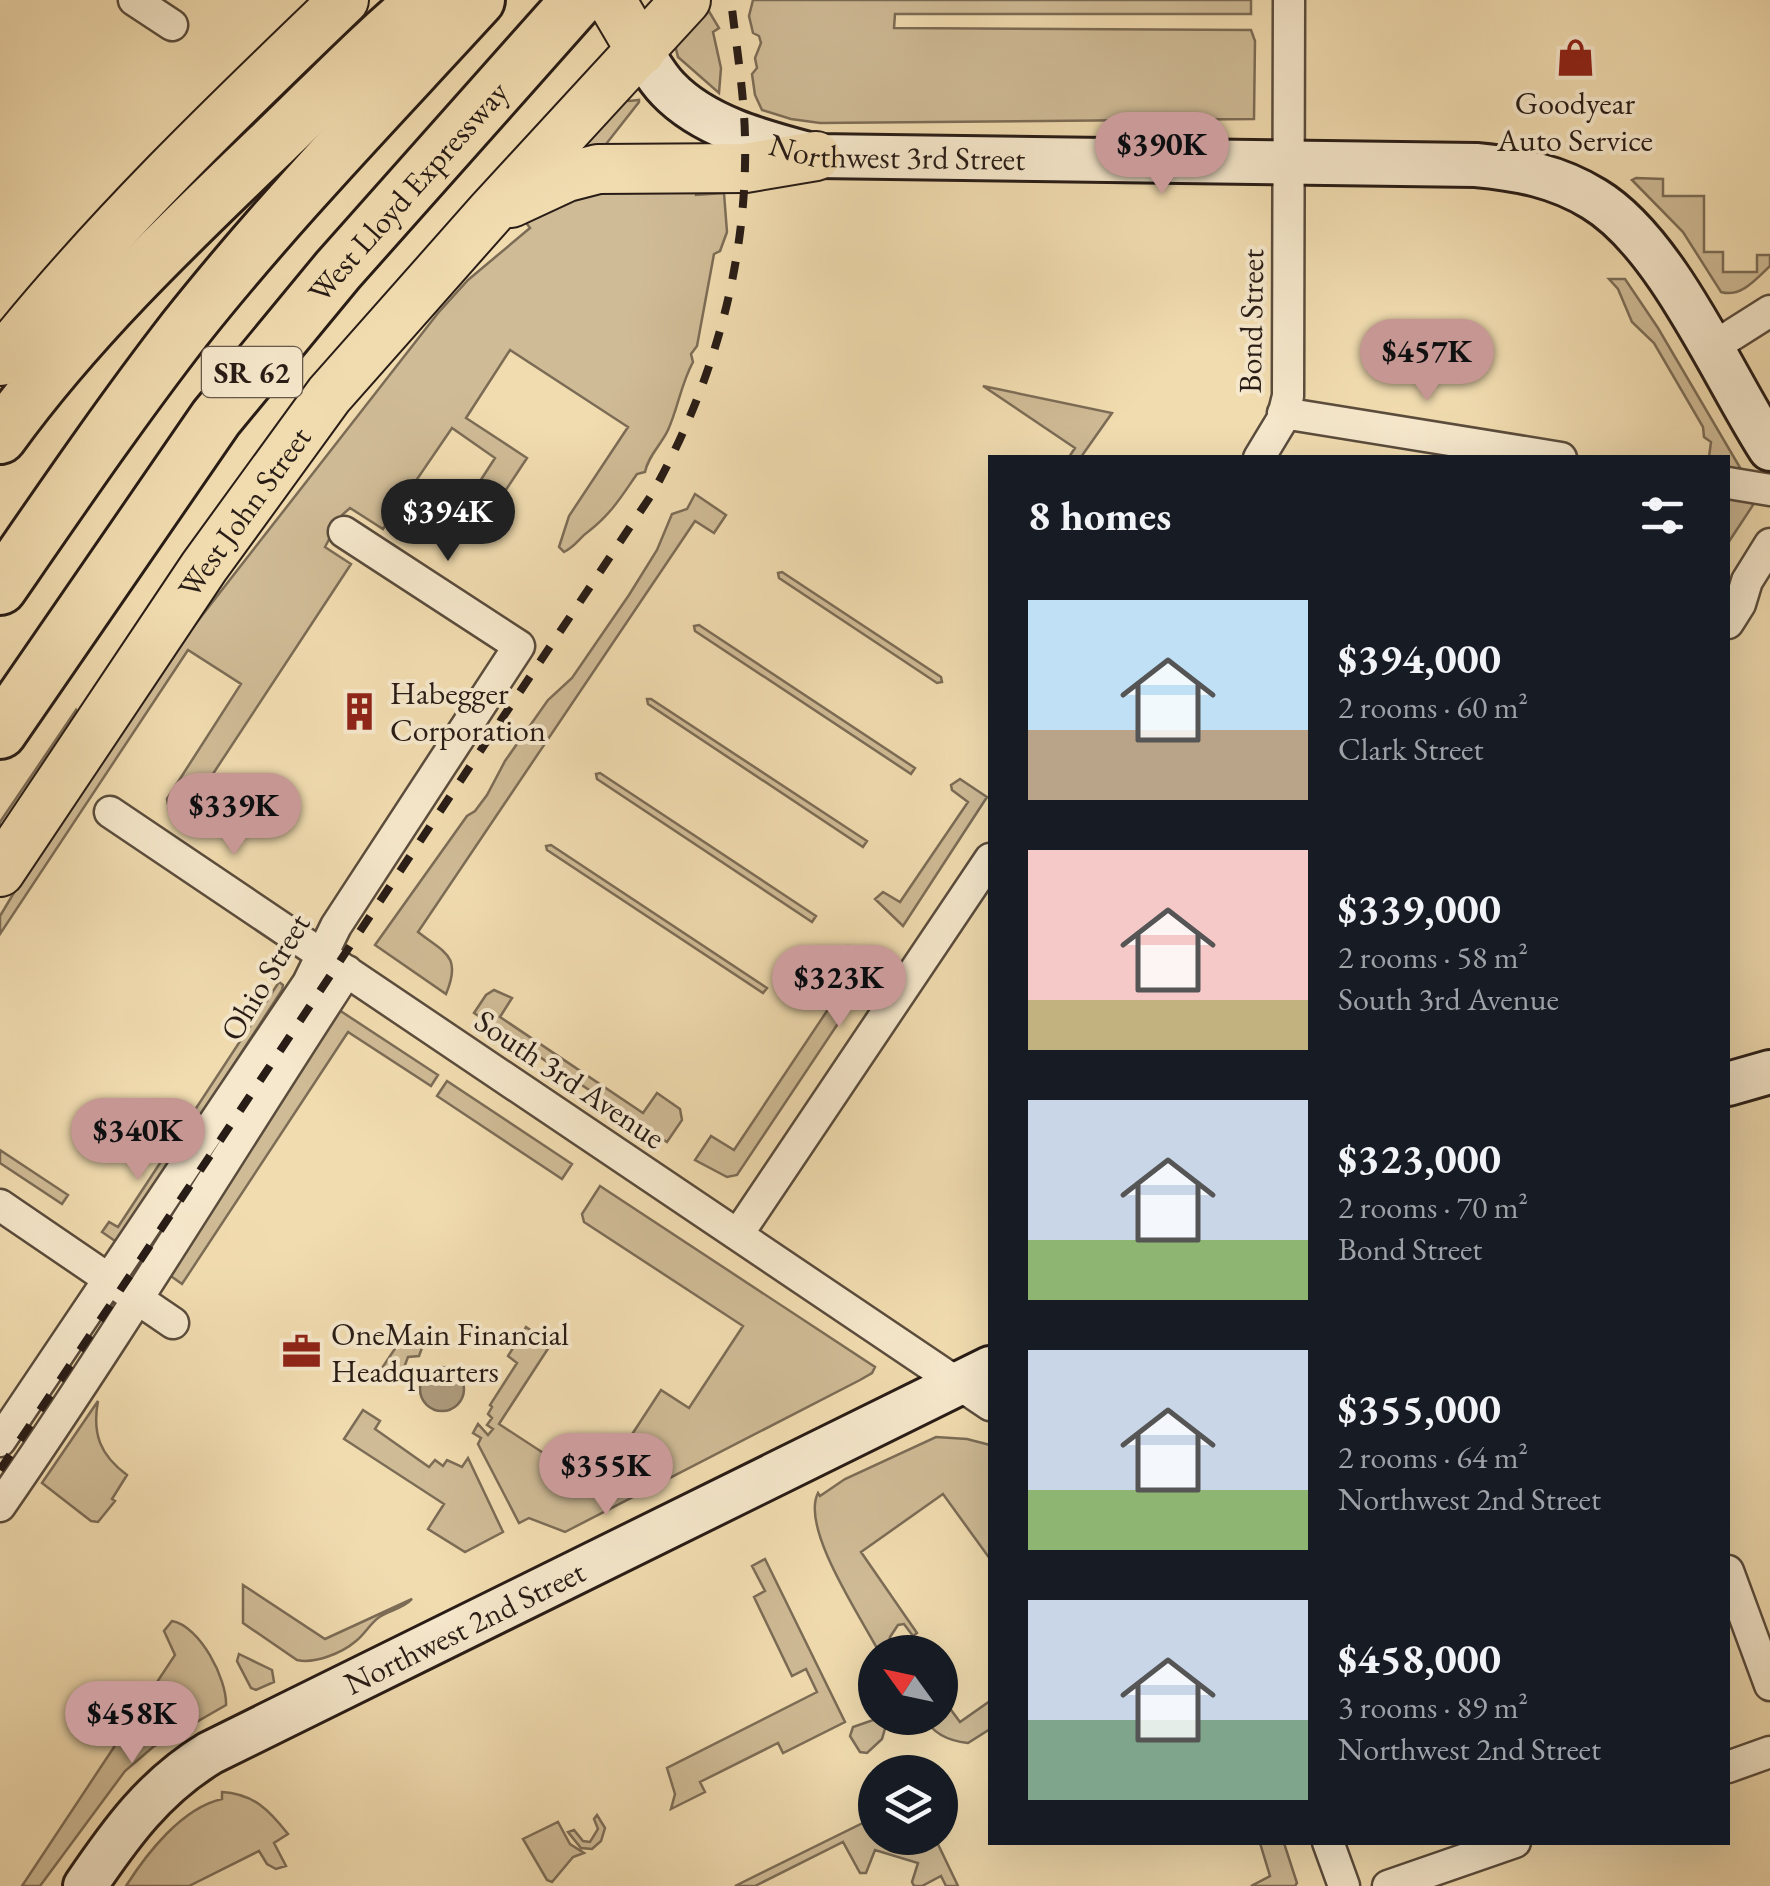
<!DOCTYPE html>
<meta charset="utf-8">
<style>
:root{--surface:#171b24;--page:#20242c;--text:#f1f3f6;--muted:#9ea1a6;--accent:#c59692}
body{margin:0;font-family:"EB Garamond",serif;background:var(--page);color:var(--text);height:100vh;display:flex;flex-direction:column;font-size:38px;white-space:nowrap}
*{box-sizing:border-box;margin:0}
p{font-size:32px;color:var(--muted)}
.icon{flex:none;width:55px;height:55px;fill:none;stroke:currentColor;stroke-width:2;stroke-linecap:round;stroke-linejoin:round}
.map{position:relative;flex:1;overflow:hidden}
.side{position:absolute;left:988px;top:455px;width:742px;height:1390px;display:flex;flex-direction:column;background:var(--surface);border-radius:0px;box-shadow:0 10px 40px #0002}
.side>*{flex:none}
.needle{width:65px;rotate:303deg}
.controls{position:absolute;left:858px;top:1635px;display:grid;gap:20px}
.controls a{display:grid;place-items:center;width:100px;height:100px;border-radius:50%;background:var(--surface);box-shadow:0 10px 40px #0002;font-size:50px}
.price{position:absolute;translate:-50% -85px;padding:0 22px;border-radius:35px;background:var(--accent);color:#111;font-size:32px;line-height:65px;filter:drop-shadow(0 2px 5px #0008)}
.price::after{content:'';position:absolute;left:50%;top:60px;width:30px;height:22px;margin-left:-15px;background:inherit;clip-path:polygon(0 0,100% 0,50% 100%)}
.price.current{background:#222;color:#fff}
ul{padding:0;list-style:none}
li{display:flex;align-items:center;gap:30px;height:250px;padding:0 40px}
li span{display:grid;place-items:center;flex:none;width:280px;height:200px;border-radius:0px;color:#555}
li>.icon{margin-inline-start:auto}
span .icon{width:120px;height:120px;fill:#fffc;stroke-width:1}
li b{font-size:42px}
h2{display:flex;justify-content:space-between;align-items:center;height:120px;padding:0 40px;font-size:42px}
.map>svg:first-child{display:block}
</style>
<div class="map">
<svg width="1770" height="1886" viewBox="0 0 1770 1886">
<rect width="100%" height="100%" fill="#f1dcb0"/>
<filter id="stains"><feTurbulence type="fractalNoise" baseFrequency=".002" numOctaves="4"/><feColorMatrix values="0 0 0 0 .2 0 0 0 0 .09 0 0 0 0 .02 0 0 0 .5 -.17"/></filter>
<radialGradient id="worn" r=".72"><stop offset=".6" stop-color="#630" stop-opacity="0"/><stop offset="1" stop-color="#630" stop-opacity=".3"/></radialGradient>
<path fill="#cfbb96" stroke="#7c6c56" stroke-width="2.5" d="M753 0H1251V14H895L894 28 1251 30 1255 41 1254 119 820 123 791 119 762 110 755 95 752 74 757 68 755 58 761 43 759 36 753 33 749 16Z
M704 3 719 28 713 32 721 68 719 93 678 57 673 37Z
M628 98 629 101 639 100V102L603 148 584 146Z
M1636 178 1663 179V196H1704V252H1723V272H1757V255H1770V266C1756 279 1741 298 1721 292L1683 232 1632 180Z
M695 181 696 195 724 193 727 232 720 251 714 254 697 346 691 354 693 362C681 384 678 408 668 430 661 445 648 456 645 472L637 474C621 497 611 514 589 531 579 538 577 545 564 552L559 547 569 516 628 427 510 350 466 418 527 458 480 529 454 536 448 544 440 543 495 458 452 428 383 529 350 508 342 515 325 547 351 564 180 824 169 810 167 799 241 684 188 650 0 934V916L18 886 193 627 438 313 468 280 530 228 522 217 581 188Z
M1609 279H1625L1658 328 1742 471 1728 478V458L1709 457 1711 442 1704 437 1703 427 1654 343 1632 322 1618 289Z
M983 386 1112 413 1081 457H1069L1075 448Z
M1728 489 1757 499 1728 543Z
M695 494 726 515 714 533 695 521 418 932C445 953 462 956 446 994L375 945 467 816 475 811 487 795 505 761 548 700 572 678 629 595 657 550 672 514 687 509Z
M782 572 941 677 942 682 937 683 779 578 778 573Z
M699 625 915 768 911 774 695 631 694 626Z
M647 699H651L867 841 863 847 648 704Z
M76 710 80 718 0 838V822Z
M600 773 816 916 812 922 597 779 596 774Z
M960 779 987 797 903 926 875 899 883 892 900 902 968 802 952 790 951 785Z
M551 845 767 988 763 993 547 850 546 846Z
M848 946 877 965 737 1175 727 1177 695 1160 711 1136 734 1150 849 978 834 967 832 962 843 947Z
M279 982 283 985 282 990 118 1243 102 1232 109 1222 118 1227Z
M494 990 512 998 500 1017 643 1113 657 1093 680 1109 682 1120 667 1142 474 1013 486 995Z
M336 1008 438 1075 431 1086 348 1032 182 1284 161 1269Z
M447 1081 572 1164 562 1179 437 1096Z
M0 1150 68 1195 62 1204 0 1163Z
M600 1186 875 1367 872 1373 860 1380 565 1532 529 1518 519 1523 478 1444 481 1438 473 1433 478 1424 488 1435 493 1429 487 1425 492 1418 488 1414 492 1407 490 1405 517 1363 508 1356 526 1327 551 1344 499 1424 597 1488 661 1390 689 1408 743 1326 584 1222 582 1214Z
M434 1334 435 1339 431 1345H423L419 1356 408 1357 402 1373 395 1368 387 1375 380 1371 400 1341Z
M98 1401C92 1434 100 1455 127 1475L112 1499 115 1501 98 1522 91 1521 42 1483Z
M363 1410 380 1421 375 1429 429 1467 435 1460 443 1466 447 1460 462 1467 468 1458 503 1532 465 1552 428 1529 444 1504 344 1439Z
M936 1437 967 1439 990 1445V1559L943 1494 861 1552 917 1633 913 1636 904 1624 898 1625 890 1637 888 1652H879C862 1619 800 1528 818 1493L820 1496 845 1479Z
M765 1559 845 1722 783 1753 778 1743 700 1782 705 1792 671 1809 675 1794 667 1768 817 1692 806 1669 792 1676 754 1597 765 1591 752 1566Z
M243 1585 325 1639 412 1599C403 1609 389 1610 378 1618 370 1624 364 1635 356 1641 342 1653 315 1664 297 1660L243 1623Z
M172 1621C200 1626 227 1679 226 1705L153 1747 125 1771 40 1886H22L175 1655 164 1631Z
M239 1654 272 1670 274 1682 256 1690 251 1688 237 1661Z
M940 1695 960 1722 990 1701V1729L968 1743C950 1741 933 1734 925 1718H940Z
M873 1720 886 1725 882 1739 867 1753 860 1752 850 1736 853 1727Z
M222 1792C254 1794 269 1810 288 1834L274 1843 286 1866 276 1869 267 1864 259 1851 189 1886H126C147 1853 182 1808 222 1799Z
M597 1815 605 1828 601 1841 592 1849 581 1848 568 1832 574 1830 583 1841 590 1842 598 1829 594 1819Z
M875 1817V1838H935L958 1886H946L941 1876 922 1886H914L912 1882 918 1863 875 1850 866 1873H860L843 1842 755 1886H735Z
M558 1822 570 1844 584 1853 573 1857 552 1882 547 1880 523 1839Z
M1260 1843H1284L1297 1883 1295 1886H1251L1270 1876Z"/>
<path fill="#ad9b7c" stroke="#786853" stroke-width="2.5" d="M420 1389a22 22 0 1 1 44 0a22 22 0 1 1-44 0Z"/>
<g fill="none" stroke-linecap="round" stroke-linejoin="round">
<defs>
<path id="street" d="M134 0 172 25
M1710 349 1770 311
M1283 413 1561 458
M1259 458 1282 420 1288 396 1289 0
M1728 483 1770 490
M1728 623 1740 604 1747 581 1770 544
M110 812 990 1405
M0 1205 173 1323
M738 1234 990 859
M0 1441 308 983 336 926 519 646 344 532
M0 1506C121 1331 231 1149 347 971
M1728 1571 1770 1685
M1728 1767 1770 1752
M1328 1842 1344 1886
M1388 1886 1515 1842"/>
<g id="secondary">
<path id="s1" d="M641 51C649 63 657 78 668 89 705 128 767 143 816 156L1476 165C1518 169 1557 176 1594 199 1667 243 1723 376 1770 449"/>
<path d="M1728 1084 1770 1072"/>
<path id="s2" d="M85 1886C121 1833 154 1787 210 1753L990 1368"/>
</g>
<g id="primary">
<path d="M611 0 641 51"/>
<path d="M511 203 567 177 598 169 745 168 816 156"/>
<path d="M0 361C104 230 224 115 344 0"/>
<path id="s3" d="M0 872 204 567 329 395 490 213 686 0"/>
</g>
<g id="highway">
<path d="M0 437C79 328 178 234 275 141 324 94 372 43 425 0"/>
<path d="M0 588C60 501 120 413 185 329 276 214 379 108 478 0"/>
<path id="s4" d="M0 732 216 418 338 270 578 0"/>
</g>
</defs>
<use href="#street" stroke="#5a4c3c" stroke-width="35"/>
<use href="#secondary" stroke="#281c16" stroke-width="48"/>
<use href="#primary" stroke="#281c16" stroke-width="52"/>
<use href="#highway" stroke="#281c16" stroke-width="58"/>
<use href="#street" stroke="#f6e8cc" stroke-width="30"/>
<use href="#secondary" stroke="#f6e8cc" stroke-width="42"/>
<use href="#primary" stroke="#f1dcb0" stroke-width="48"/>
<use href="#highway" stroke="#f1dcb0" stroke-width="52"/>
<path stroke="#281c16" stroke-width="8" stroke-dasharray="18 18" stroke-linecap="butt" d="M0 1470 652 494C713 385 748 262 745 137 744 91 736 45 731 0"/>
</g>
<defs>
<symbol id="shop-bare" viewBox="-9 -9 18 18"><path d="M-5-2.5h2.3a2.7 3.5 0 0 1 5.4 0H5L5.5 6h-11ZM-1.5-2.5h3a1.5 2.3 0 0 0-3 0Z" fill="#8f2418" stroke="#f6e8cc" stroke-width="2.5" paint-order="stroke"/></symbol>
<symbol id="building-bare" viewBox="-9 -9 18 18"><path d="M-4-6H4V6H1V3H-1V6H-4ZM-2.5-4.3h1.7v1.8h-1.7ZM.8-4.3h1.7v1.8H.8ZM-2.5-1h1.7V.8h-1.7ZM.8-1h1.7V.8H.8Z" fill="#8f2418" stroke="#f6e8cc" stroke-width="2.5" paint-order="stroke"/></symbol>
<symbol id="office-bare" viewBox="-9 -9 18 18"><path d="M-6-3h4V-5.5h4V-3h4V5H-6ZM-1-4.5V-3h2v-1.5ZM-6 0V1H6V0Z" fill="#8f2418" stroke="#f6e8cc" stroke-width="2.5" paint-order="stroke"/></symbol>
</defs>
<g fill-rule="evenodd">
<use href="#shop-bare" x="1548" y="30" width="55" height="55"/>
<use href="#building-bare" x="332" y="684" width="55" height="55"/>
<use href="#office-bare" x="274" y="1324" width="55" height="55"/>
</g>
<g text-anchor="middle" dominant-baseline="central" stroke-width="8" stroke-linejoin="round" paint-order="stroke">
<rect fill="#f6e8cc" stroke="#66594d" stroke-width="2.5" x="202" y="347" width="100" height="50" rx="8"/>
<g font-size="30" font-weight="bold" fill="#281c16">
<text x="252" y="372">SR 62</text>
</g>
<g font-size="32" fill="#281c16" stroke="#f6e8cc" text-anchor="start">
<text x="1575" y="103" text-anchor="middle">Goodyear<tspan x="1575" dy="37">Auto Service</tspan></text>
<text x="390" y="693">Habegger<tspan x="390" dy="37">Corporation</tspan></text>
<text x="331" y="1334">OneMain Financial<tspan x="331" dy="37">Headquarters</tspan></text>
</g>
<g font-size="32" fill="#281c16" stroke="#f6e8cc">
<text stroke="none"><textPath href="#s1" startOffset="292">Northwest 3rd Street</textPath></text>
<text stroke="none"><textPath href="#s4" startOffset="678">West Lloyd Expressway</textPath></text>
<text transform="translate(1251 321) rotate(-89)">Bond Street</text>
<text stroke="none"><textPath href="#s3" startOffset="435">West John Street</textPath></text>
<text transform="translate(265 977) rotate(-59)">Ohio Street</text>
<text transform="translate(570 1079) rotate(34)">South 3rd Avenue</text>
<text stroke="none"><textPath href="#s2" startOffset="468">Northwest 2nd Street</textPath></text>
</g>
</g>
<rect width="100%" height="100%" filter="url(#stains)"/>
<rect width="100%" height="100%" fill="url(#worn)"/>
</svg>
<div class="controls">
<a><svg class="needle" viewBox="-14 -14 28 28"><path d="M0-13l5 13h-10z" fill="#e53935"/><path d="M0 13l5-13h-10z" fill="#9ea1a6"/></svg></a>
<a><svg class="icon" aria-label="layers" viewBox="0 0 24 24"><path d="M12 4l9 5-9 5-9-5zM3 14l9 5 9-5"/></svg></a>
</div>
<b class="price" style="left:1162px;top:197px">$390K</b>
<b class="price" style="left:1427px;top:404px">$457K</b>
<b class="price current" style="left:448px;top:564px">$394K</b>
<b class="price" style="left:234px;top:858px">$339K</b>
<b class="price" style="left:839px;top:1030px">$323K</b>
<b class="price" style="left:138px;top:1183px">$340K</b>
<b class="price" style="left:606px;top:1518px">$355K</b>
<b class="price" style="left:132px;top:1766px">$458K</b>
<section class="side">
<h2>8 homes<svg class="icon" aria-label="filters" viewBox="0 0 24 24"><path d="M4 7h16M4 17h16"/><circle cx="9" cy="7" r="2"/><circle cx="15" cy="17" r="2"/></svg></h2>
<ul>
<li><span style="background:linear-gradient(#bfe0f5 65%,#b9a48a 0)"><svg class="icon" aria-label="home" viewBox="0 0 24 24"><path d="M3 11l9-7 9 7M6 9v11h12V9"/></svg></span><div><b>$394,000</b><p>2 rooms · 60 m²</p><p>Clark Street</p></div></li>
<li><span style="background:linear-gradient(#f6c9c9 75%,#c2b280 0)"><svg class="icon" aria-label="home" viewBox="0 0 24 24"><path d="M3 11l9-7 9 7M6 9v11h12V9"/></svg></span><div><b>$339,000</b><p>2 rooms · 58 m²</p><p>South 3rd Avenue</p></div></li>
<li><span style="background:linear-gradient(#c9d6e8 70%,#8fb573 0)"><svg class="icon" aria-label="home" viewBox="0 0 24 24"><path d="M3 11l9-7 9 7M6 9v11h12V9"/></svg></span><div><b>$323,000</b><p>2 rooms · 70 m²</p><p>Bond Street</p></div></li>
<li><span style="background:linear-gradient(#c9d6e8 70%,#8fb573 0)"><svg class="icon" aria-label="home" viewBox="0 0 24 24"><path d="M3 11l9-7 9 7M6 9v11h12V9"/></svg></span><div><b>$355,000</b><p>2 rooms · 64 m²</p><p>Northwest 2nd Street</p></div></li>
<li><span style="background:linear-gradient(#c9d6e8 60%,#7fa58c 0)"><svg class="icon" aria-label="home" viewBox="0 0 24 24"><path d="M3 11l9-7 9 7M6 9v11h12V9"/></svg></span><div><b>$458,000</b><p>3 rooms · 89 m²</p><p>Northwest 2nd Street</p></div></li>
</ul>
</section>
</div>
